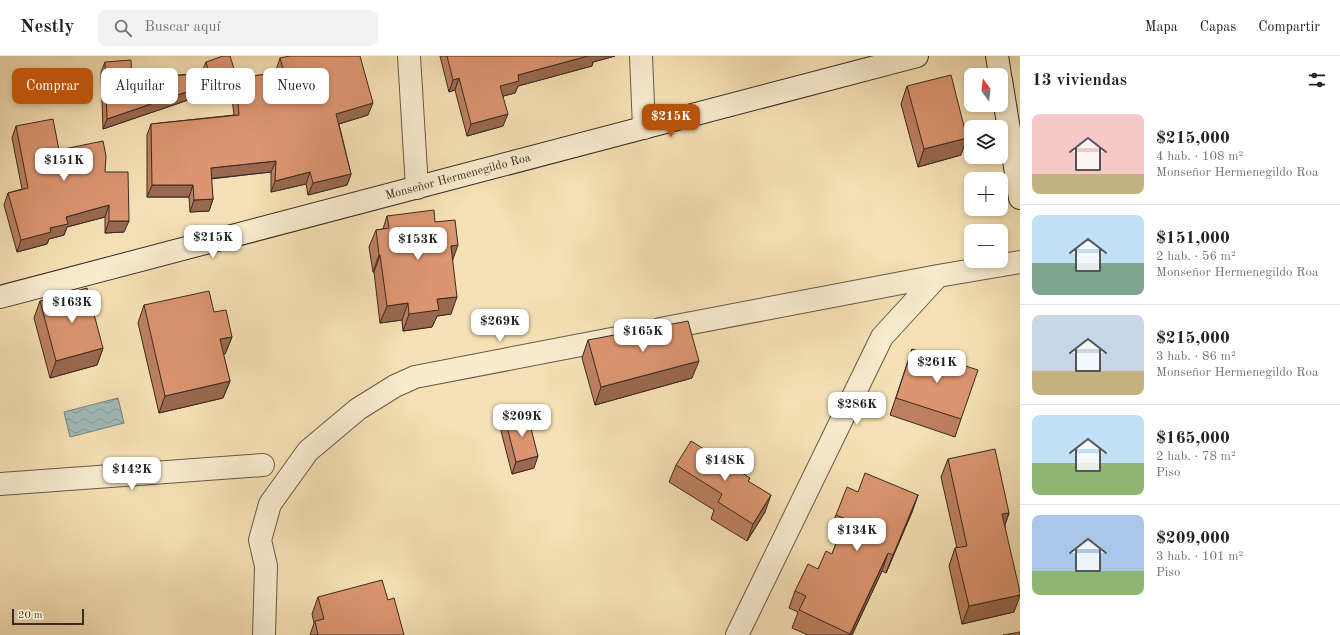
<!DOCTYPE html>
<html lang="es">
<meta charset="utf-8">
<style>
:root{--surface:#fff;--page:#f2f2f2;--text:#202124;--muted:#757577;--line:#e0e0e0;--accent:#b45309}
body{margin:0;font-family:"Old Standard TT",serif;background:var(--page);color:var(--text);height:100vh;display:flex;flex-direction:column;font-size:15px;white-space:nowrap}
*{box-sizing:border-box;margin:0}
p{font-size:13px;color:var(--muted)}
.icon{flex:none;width:22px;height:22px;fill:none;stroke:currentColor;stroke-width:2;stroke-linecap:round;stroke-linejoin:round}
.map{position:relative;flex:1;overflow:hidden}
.sheet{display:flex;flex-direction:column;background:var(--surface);width:320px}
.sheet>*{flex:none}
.banner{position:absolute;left:12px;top:12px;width:380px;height:36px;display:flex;gap:8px}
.needle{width:26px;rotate:345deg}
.fabs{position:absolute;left:964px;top:12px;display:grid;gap:8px}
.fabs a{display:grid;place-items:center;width:44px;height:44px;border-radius:8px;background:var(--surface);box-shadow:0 2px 6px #0003;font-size:20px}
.scale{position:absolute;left:12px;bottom:10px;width:72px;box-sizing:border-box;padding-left:4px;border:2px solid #3a2a23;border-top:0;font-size:11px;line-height:14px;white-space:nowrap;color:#3a2a23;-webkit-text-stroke:3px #f8eccf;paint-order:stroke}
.price{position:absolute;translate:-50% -34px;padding:0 9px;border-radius:8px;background:#fff;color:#222;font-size:13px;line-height:26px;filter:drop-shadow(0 1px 2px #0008)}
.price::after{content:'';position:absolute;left:50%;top:24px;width:12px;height:9px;margin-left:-6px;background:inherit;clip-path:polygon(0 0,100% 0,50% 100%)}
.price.selected{background:var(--accent);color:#fff}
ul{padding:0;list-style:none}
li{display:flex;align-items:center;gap:12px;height:100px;padding:0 12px}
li+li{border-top:1px solid var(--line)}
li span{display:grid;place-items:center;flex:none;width:112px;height:80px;border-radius:8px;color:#555}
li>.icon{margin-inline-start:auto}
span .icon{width:48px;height:48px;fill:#fffc;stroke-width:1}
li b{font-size:17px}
h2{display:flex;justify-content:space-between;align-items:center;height:48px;padding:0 12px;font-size:17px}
.chip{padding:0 14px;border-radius:8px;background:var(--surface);box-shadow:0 2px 6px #0003;font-size:14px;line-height:36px}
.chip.selected{background:var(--accent);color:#fff}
header{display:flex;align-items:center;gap:24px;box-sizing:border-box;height:56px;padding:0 20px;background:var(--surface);border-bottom:1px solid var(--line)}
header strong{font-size:19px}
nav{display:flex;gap:22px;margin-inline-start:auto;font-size:14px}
.search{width:280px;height:36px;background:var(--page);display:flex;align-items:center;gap:10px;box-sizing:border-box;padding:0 14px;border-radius:8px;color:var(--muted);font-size:15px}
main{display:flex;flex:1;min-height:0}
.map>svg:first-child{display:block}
</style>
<header>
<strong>Nestly</strong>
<div class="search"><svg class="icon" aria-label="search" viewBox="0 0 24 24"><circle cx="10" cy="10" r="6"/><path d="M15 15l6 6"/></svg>Buscar aquí</div>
<nav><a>Mapa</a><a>Capas</a><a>Compartir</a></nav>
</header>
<main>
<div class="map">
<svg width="1020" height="579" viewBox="0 0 1020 579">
<defs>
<pattern id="water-waves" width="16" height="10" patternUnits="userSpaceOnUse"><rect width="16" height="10" fill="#a0bbb8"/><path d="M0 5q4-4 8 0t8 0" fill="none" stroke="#839895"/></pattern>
</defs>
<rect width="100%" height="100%" fill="#f5e1b5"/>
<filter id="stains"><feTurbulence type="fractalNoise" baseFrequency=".005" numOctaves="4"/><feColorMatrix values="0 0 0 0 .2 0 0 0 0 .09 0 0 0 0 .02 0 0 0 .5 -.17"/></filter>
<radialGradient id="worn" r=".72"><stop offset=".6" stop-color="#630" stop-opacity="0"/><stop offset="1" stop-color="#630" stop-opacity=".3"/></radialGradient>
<path fill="url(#water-waves)" stroke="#77817c" d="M118 342 124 367 70 381 64 356Z"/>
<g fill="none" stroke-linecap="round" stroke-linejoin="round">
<defs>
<path id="street" d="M409 0 417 132
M641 0 644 72
M660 273 938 220
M0 428 263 409
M264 579 266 510 260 484 270 448 308 395 358 353 395 330 415 321 617 282
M737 579 882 281 938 220 1020 206"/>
<path id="secondary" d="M997 0 1000 19
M1001 24 1020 142
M0 241 917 0"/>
</defs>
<use href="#street" stroke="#695848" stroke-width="24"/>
<use href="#secondary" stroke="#3a2a23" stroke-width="24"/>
<use href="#street" stroke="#f8eccf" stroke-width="22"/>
<use href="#secondary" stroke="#f8eccf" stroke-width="22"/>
</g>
<path fill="#bc8060" stroke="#3a2a23" d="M440 0H615L593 6 592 10 518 30 515 37 503 40V70L467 80 455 34 449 36Z
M280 2 368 59 339 68 351 118 347 129 308 139 306 128 271 136V116L211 123 213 143 209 155 190 156 189 141H147V79L151 68 234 59 231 34 236 22 277 17 276 14Z
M105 6 132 23 202 17V16L206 6 232 29 103 73 101 16Z
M907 30 961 99 918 111 901 48Z
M16 70 59 94 105 116 124 176 105 177V161L67 171 64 179 49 183 47 188 17 196 4 149 8 137 22 133 12 82Z
M387 160 435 166 452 204 451 258 437 260 432 271 403 275 402 264 380 267 374 216H373L369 191 376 174 383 173Z
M40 245 103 292 97 309 50 322 34 262Z
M144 249 214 256 232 281 225 298H223L230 325 223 342 159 357 138 267Z
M588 284 692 322 595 349 582 302Z
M912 293 961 363 955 381 890 359Z
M505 363 534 412 512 418 501 375Z
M948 403 1009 457 1005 469 1014 556 962 568 949 510 955 492H957L941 421Z
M676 409 750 422 748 425 765 456 747 485 711 463 714 454 669 426Z
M858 436 918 439 912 456 886 517 882 515 852 579H808L792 572 798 556 789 552 795 535 818 513 832 498 839 480 829 476 836 459Z
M318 541 388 544 404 579H310L314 567 312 558Z"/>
<path fill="#99684e" stroke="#3a2a23" d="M588 0H615L593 6 592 10 518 30 515 37 496 42 500 30 518 19Z
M236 19 232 29 103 73 107 63Z
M459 22 455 34 449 36 453 24Z
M373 47 368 59 332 70 336 58Z
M508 58 503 70 467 80 471 68Z
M967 82 961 99 918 111 924 93Z
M276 105 271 116 206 123 211 112Z
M310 116 306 128 271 136 275 125Z
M351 118 347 129 308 139 313 127Z
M152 129H193L189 141H147Z
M213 143 209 155 190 156 194 144Z
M109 149 105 161 67 171 64 179 49 183 47 188 17 196 21 184 50 172 66 161Z
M109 165H129L124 176 105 177Z
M458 189 452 206 451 190Z
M379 199H380L374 216H373Z
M457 241 451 258 437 260 432 271 403 275 409 258 437 243Z
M408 247 402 264 380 267 387 250Z
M232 281 225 298 214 301 220 283Z
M103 292 97 309 50 322 56 305Z
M699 305 692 322 595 349 601 331Z
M230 325 223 342 159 357 165 340Z
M538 400 534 412 512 418 516 406Z
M771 439 765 456 747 485 753 468Z
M918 439 912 456 886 517 893 499Z
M1009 457 1003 474 1002 458Z
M888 497 882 515 852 579H850Z
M1020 539V540L1014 556 962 568 969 550Z"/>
<path fill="#db9570" stroke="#3a2a23" d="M223 0H230L236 19 107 63 105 6 131 4 132 23 209 17 206 6Z
M290 0H360L373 47 336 58 351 118 313 127 310 116 275 125 276 105 211 112 213 143 194 144 193 129H152L151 68 239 59 236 22 284 16 280 2Z
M447 0H588L518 19 519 25 500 30 508 58 471 68 459 22 453 24Z
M951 19 967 82 924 93 907 30Z
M53 63 59 94 103 85 106 100 105 116H128L129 165H109V149L66 161 68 168 50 172 51 176 21 184 8 137 28 132 16 70Z
M434 154 435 166 455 164 458 189 451 190 457 241 437 243 439 254 409 258 408 247 387 250 380 199H379L376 174 389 172 387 160Z
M87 232 103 292 56 305 40 245Z
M209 235 214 256 226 254 232 281 220 283 230 325 165 340 144 249Z
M688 265 699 305 601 331 588 284Z
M912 293 978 314 961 363 896 342Z
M527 357 538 400 516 406 505 363Z
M691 385 750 422 748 425 771 439 753 468 718 446 722 438 676 409Z
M995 393 1009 457 1002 458 1020 536V539L969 550 955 492 967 490 948 403Z
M865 417 918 439 893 499 888 497 850 578 799 554 806 540 795 535 808 508 818 513 826 495 832 498 846 463 836 459 847 431 858 436Z
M382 524 388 544 394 542 404 579H318L315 565 324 563 318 541Z
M1020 576V579H1003Z"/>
<g text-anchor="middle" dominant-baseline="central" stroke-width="3.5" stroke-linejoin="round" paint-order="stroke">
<g font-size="12" fill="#3a2a23" stroke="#f8eccf">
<text transform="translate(458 121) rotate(-15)">Monseñor Hermenegildo Roa</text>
</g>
</g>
<rect width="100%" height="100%" filter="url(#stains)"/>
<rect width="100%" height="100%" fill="url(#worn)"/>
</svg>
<div class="fabs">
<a><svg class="needle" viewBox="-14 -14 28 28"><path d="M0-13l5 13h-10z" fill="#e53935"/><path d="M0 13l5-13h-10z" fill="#757577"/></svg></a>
<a><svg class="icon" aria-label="layers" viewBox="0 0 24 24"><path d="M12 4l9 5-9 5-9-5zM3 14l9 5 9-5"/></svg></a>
<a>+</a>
<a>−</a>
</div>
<div class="scale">20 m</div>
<b class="price selected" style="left:671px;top:82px">$215K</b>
<b class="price" style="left:64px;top:126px">$151K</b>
<b class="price" style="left:213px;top:203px">$215K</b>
<b class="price" style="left:418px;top:205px">$153K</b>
<b class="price" style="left:72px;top:268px">$163K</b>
<b class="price" style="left:500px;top:287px">$269K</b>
<b class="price" style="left:643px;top:297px">$165K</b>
<b class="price" style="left:937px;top:328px">$261K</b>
<b class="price" style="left:857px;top:370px">$286K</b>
<b class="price" style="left:522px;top:382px">$209K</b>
<b class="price" style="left:725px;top:426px">$148K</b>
<b class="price" style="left:132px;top:435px">$142K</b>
<b class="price" style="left:857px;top:496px">$134K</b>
<div class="banner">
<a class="chip selected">Comprar</a>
<a class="chip">Alquilar</a>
<a class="chip">Filtros</a>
<a class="chip">Nuevo</a>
</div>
</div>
<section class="sheet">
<h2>13 viviendas<svg class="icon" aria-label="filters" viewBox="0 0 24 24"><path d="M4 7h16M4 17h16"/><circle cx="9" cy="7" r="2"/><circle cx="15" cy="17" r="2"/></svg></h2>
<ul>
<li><span style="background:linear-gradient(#f6c9c9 75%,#c2b280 0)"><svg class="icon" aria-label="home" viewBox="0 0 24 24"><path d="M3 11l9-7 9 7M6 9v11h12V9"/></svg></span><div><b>$215,000</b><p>4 hab. · 108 m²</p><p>Monseñor Hermenegildo Roa</p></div></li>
<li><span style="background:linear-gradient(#bfe0f5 60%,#7fa58c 0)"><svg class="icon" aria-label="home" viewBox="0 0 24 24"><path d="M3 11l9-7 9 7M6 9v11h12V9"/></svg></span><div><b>$151,000</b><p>2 hab. · 56 m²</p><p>Monseñor Hermenegildo Roa</p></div></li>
<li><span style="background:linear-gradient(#c9d6e8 70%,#c2b280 0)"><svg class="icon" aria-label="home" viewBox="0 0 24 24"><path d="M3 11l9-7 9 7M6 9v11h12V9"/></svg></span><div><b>$215,000</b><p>3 hab. · 86 m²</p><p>Monseñor Hermenegildo Roa</p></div></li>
<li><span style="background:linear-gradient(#bfe0f5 60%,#8fb573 0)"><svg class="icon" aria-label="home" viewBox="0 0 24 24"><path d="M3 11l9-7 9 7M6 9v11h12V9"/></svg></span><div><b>$165,000</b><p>2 hab. · 78 m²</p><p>Piso</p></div></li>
<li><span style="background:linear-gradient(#a9c7e8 70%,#8fb573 0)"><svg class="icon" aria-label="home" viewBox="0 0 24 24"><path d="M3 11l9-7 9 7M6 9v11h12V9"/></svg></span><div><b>$209,000</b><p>3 hab. · 101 m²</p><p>Piso</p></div></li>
</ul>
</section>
</main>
